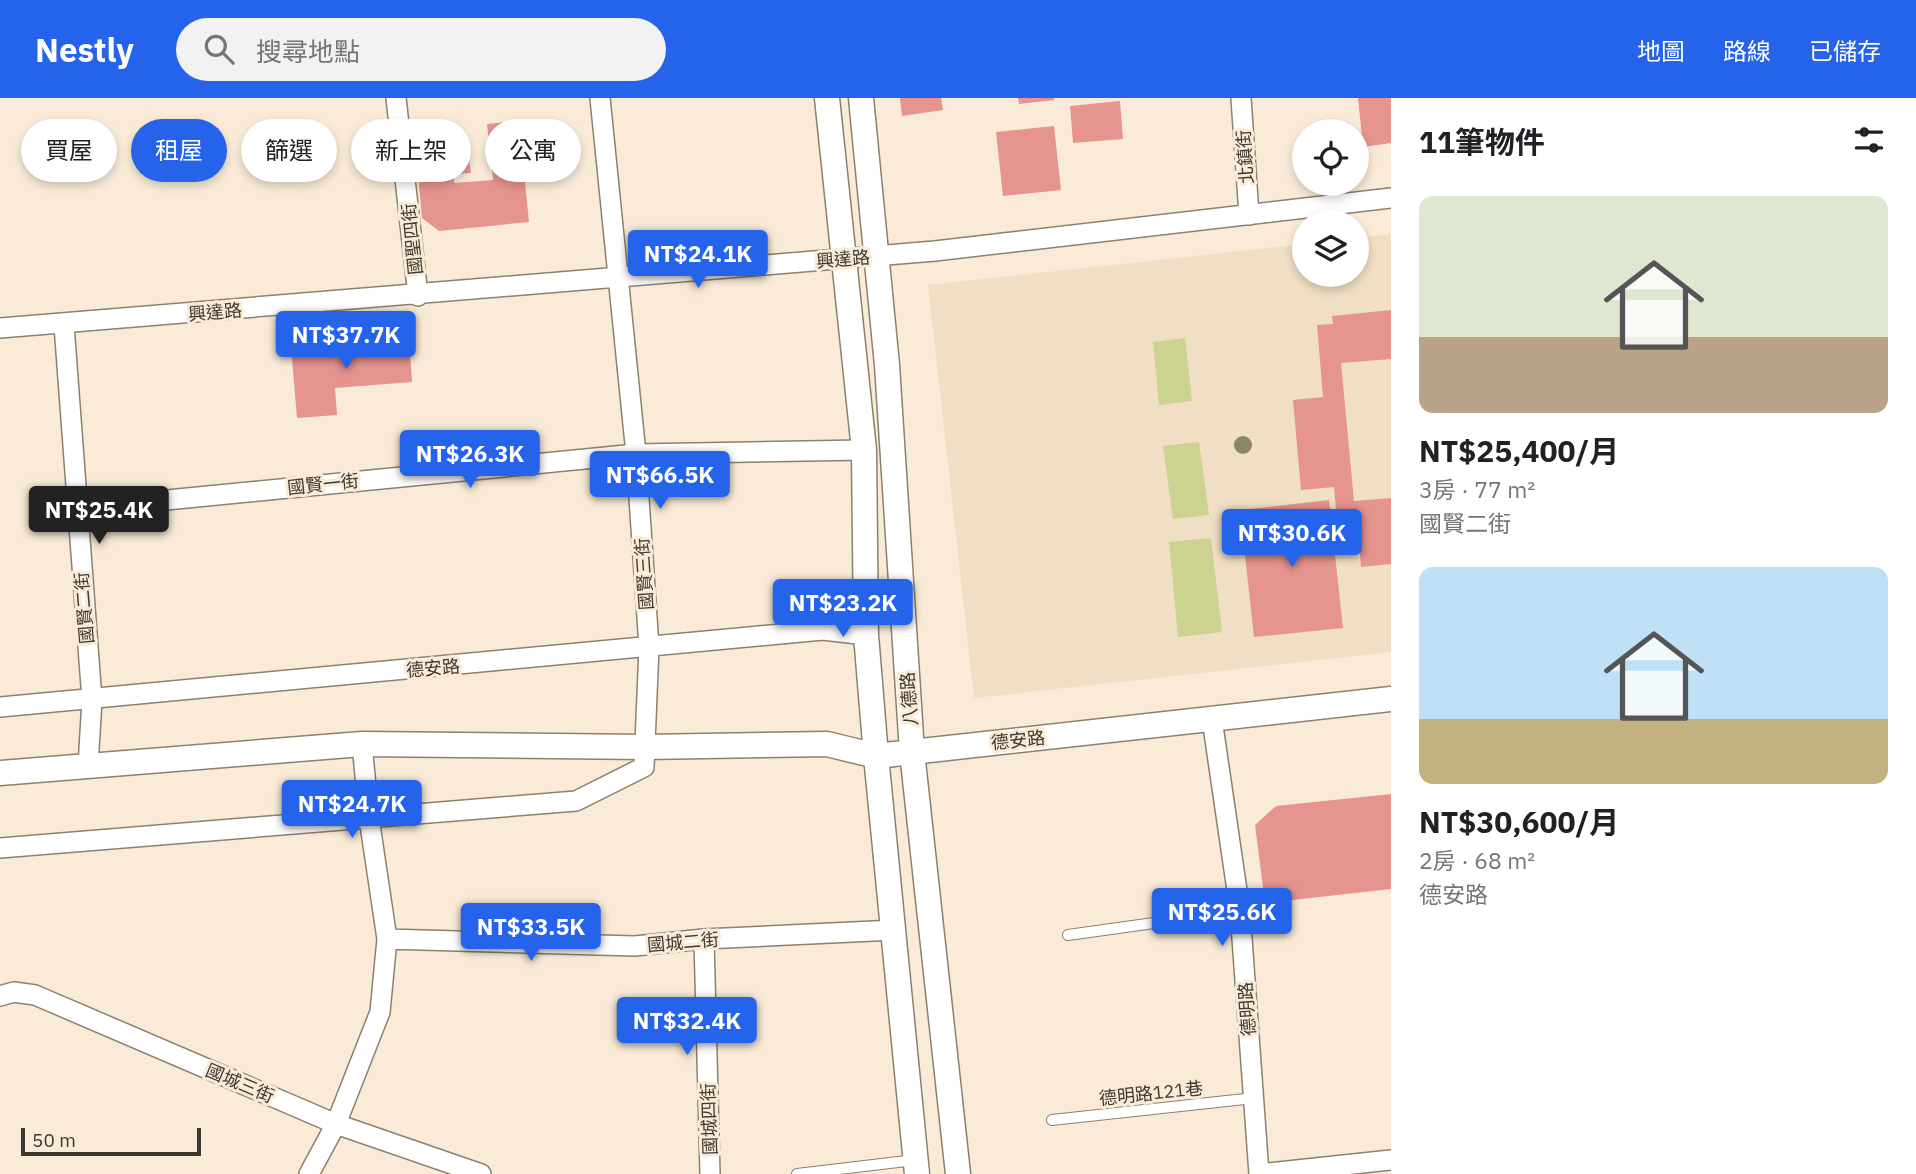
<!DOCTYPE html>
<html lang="zh-TW">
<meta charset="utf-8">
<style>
:root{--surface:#fff;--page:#f2f2f2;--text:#202124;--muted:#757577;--accent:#2563eb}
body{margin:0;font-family:"IBM Plex Sans","Noto Sans TC",sans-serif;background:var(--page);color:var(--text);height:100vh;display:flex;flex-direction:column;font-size:26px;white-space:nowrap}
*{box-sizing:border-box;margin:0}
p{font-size:23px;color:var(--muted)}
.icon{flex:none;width:38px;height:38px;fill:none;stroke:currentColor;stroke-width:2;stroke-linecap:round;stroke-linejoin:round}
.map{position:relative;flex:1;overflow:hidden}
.sheet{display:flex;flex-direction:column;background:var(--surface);width:525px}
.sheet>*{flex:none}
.top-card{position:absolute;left:21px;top:21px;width:665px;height:63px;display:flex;gap:14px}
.fabs{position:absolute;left:1292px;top:21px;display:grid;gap:14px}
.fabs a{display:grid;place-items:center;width:77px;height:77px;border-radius:50%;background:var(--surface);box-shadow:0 4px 10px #0003;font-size:35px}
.scale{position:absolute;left:21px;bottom:18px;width:180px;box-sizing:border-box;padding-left:7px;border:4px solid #3d3830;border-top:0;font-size:19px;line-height:24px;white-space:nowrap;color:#3d3830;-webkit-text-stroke:5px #f9ebd7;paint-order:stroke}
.price{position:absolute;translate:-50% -60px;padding:0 16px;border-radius:7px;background:var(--accent);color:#fff;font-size:23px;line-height:46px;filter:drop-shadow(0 2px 4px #0008)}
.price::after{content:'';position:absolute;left:50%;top:42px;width:21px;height:16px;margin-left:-10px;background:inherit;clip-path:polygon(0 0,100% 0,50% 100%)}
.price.selected{background:#222;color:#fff}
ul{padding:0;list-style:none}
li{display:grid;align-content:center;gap:14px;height:371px;padding:0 28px}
li span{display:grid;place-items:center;height:217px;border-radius:14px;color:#555}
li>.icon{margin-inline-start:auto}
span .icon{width:126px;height:126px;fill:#fffc;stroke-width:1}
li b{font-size:30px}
h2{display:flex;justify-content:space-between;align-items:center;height:84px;padding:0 28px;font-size:30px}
.tag{padding:0 24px;border-radius:32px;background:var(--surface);box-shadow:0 4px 10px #0003;font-size:24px;line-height:63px}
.tag.selected{background:var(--accent);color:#fff}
header{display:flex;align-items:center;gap:42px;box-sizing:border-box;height:98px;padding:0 35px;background:var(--accent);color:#fff}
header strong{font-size:33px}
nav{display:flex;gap:38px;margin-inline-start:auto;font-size:24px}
.search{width:490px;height:63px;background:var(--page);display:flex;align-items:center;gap:18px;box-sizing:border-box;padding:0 24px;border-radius:38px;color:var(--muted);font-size:26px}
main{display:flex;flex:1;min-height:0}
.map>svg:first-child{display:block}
</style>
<header>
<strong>Nestly</strong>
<div class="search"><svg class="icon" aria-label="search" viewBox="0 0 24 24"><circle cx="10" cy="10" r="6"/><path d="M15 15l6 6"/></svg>搜尋地點</div>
<nav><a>地圖</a><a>路線</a><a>已儲存</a></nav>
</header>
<main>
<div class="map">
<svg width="1391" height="1076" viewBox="0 0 1391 1076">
<rect width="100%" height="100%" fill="#f9ebd7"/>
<path fill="#f0dfc5" d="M1391 136V554L974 600 928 187 1304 146V177H1356V140Z"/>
<path fill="#ccd28f" d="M1185 240 1192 303 1159 307 1153 244Z
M1199 344 1209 417 1173 421 1163 348Z
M1211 440 1222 534 1178 539 1169 444Z"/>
<path fill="#e6948f" d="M900 0H941L943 12 902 18Z
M1018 0H1054V2L1019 6Z
M1358 0H1391V45L1363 49Z
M1120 3 1123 41 1073 45 1070 8Z
M519 23 529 124 439 133 422 120 414 33 449 30 452 63 469 61 471 75 454 76V85L493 82 487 26Z
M1054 28 1061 92 1003 98 996 34Z
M1391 212V261L1341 265 1354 403 1391 400V466L1361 469 1359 443 1339 445 1334 389 1301 392 1293 302 1323 299 1317 227 1333 226 1332 218Z
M409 239 412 284 335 290 337 317 297 320 291 249Z
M1329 402 1343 530 1254 539 1240 412Z
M1391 696V791L1265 805 1255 727 1276 708Z"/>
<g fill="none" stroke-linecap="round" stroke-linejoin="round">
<defs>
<path id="service" d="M1068 837 1240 813
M1052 1022 1254 1000
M797 1076 915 1062"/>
<path id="minor" d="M396 0 418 198
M1241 0 1249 117
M64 227 92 602 88 668
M0 230 935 153 1391 100
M75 411 636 356 864 352
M0 609 823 532 866 537
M1212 621 1240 813 1259 1076
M362 646 369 720 387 841
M0 750 576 703 644 669 649 549 636 356 600 0
M704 841 710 1076
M0 898 14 894 35 897 336 1026 481 1076
M309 1076 336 1026 380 914 387 841 635 848 704 841 895 832
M1259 1076 1391 1062"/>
<path id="tertiary" d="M827 0 864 352 866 537 876 658 917 1076
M861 0 887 267 912 654 958 1076
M0 675 362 646 645 649 827 646 876 658 1391 601"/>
</defs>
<use href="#service" stroke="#8c806e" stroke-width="12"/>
<use href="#minor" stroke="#8c806e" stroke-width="22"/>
<use href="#tertiary" stroke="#8c806e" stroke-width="27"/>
<use href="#service" stroke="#fff" stroke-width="10"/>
<use href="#minor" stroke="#fff" stroke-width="19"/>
<use href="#tertiary" stroke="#fff" stroke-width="24"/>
</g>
<circle fill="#8a866a" cx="1243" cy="347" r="9"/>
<g text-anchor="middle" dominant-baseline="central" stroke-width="6" stroke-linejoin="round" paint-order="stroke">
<g font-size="18" fill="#3d3830" stroke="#f9ebd7">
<text transform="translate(1245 59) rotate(-94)">北鎮街</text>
<text transform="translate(412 141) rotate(-96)">國聖四街</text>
<text transform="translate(843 161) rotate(-5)">興達路</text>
<text transform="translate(215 214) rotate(-5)">興達路</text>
<text transform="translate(323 386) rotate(-6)">國賢一街</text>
<text transform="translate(644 476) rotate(-94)">國賢三街</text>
<text transform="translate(84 510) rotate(-95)">國賢二街</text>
<text transform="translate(433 570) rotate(-5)">德安路</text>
<text transform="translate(909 601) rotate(-94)">八德路</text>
<text transform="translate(1018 642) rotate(-6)">德安路</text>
<text transform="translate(683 844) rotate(-5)">國城二街</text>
<text transform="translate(1247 911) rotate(-94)">德明路</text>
<text transform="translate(240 985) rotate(23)">國城三街</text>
<text transform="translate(1151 995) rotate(-6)">德明路121巷</text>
<text transform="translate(709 1021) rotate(-92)">國城四街</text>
</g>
</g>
</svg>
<div class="fabs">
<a><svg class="icon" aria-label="locate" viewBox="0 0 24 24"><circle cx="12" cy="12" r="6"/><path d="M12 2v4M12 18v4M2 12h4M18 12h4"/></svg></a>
<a><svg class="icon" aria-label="layers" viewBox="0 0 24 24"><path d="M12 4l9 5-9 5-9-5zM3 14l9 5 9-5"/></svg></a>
</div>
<div class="scale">50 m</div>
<b class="price" style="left:698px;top:192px">NT$24.1K</b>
<b class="price" style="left:346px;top:273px">NT$37.7K</b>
<b class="price" style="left:470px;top:392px">NT$26.3K</b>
<b class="price" style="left:660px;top:413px">NT$66.5K</b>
<b class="price selected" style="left:99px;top:448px">NT$25.4K</b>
<b class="price" style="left:1292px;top:471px">NT$30.6K</b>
<b class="price" style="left:843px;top:541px">NT$23.2K</b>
<b class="price" style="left:352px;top:742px">NT$24.7K</b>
<b class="price" style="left:1222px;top:850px">NT$25.6K</b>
<b class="price" style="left:531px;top:865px">NT$33.5K</b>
<b class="price" style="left:687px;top:959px">NT$32.4K</b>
<div class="top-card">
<a class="tag">買屋</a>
<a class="tag selected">租屋</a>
<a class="tag">篩選</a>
<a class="tag">新上架</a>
<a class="tag">公寓</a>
</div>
</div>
<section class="sheet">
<h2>11筆物件<svg class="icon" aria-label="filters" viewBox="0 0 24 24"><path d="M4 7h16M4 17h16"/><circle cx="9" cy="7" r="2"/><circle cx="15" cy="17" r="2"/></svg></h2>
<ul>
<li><span style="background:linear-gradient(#dfe7d0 65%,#b9a48a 0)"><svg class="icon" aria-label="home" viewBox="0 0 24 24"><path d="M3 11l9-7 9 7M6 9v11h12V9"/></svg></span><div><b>NT$25,400/月</b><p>3房 · 77 m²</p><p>國賢二街</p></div></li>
<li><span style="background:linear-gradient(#bfe0f5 70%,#c2b280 0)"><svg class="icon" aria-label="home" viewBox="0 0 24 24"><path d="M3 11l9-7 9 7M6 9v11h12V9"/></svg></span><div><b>NT$30,600/月</b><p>2房 · 68 m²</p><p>德安路</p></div></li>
</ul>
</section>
</main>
